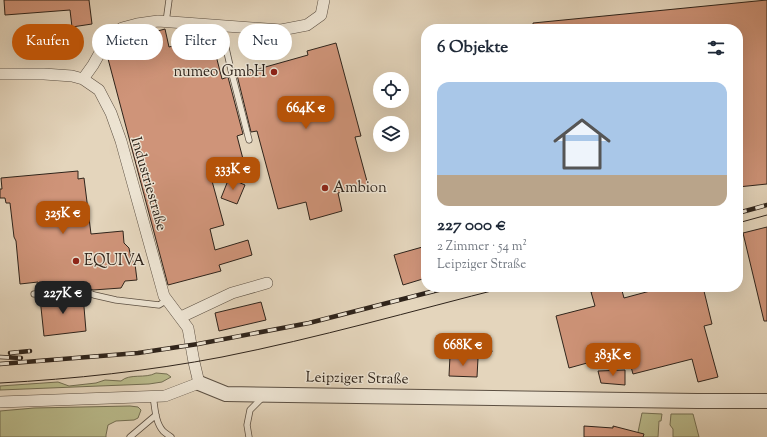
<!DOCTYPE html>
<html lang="de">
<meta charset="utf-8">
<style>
:root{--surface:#fff;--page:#f6f6f7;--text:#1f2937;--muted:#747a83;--accent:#b45309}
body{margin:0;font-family:"Sorts Mill Goudy",serif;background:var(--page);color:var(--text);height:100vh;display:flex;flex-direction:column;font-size:15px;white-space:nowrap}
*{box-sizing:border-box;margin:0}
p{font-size:13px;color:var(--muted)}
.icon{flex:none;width:22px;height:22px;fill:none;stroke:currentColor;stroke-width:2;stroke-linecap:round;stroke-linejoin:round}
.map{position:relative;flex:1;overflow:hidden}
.side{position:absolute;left:421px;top:24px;width:322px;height:268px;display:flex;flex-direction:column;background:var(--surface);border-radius:16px;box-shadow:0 4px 16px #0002}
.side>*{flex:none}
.guide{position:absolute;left:12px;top:24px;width:349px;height:36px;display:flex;gap:8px}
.controls{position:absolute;left:373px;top:72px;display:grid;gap:8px}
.controls a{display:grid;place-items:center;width:36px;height:36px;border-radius:50%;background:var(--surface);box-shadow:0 4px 16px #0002;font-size:20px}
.price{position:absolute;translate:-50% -34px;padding:0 9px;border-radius:8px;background:var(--accent);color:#fff;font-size:13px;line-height:26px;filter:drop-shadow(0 1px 2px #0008)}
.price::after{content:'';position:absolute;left:50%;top:24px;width:12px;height:9px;margin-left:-6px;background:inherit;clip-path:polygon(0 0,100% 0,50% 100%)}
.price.active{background:#222;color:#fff}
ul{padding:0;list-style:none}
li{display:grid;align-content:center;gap:8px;height:212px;padding:0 16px}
li span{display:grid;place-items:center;height:124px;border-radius:12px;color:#555}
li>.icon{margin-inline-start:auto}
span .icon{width:72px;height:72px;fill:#fffc;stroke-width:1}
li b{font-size:17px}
h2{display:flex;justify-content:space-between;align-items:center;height:48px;padding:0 16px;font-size:17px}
.pill{padding:0 14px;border-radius:18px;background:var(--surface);box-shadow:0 4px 16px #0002;font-size:14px;line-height:36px}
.pill.active{background:var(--accent);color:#fff}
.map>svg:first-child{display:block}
</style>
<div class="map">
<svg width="767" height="437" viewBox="0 0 767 437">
<rect width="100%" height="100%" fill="#e4d5bc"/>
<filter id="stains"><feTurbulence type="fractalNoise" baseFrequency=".005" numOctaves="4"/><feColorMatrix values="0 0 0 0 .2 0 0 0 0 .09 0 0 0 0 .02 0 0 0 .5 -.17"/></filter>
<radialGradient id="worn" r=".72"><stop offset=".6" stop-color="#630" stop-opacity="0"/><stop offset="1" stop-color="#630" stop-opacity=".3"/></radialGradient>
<path fill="#babc8d" stroke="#747054" d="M156 373 167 374 171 377 162 382 149 384 0 390V386L58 382 69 386 96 383 105 380 121 381C130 373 145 379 156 373Z
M130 406 138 407 141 410 138 418 134 420 116 421 108 425 106 435V437H0V411L34 408Z
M642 413 662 414 661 421H659L658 437H637Z
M671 414H693L699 437H673V429L670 425Z"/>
<path fill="#cf9479" stroke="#2f241b" d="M4 0H89L92 24 72 27 70 10 5 15Z
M767 0V184L738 187V29H533V23Z
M165 29 169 47 211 36 222 79 228 77 243 134 237 136 243 159 206 169 209 170 224 225 210 229 215 250 248 240 252 255 219 265 221 271 168 285 107 55 109 52 129 46 128 39Z
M336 43 361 136 355 137 368 185 338 193 342 211 310 220 306 202 278 209 257 131 251 132 237 75 308 55 307 51Z
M78 171V179L84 178 91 234 123 231 124 243 129 248 131 258 135 264 137 280 125 281 121 288 93 290 82 286 39 289 38 282 20 284 16 241 14 237 10 203H6L5 198H0V189H2L1 178Z
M229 178 245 185 237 204 221 198Z
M767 227V321H764L743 233Z
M426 246V278L403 285 394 255Z
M612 287H621L624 298 665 287H703L712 324 704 326 718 377 698 382 692 359 633 374 627 352 569 368 556 316 595 306 591 292Z
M81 294 83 295 86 331 44 336 40 298Z
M261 302 266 320 219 331 215 313Z
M488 335 492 352 475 356 471 339Z
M450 356 478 358 477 377 449 376Z
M625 370V385L601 383 598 371Z
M584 426 613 428V426L644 434 643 437H584Z"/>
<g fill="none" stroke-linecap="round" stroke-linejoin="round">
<defs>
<path id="service" d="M166 22 169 0
M221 26 231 70 249 140
M34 294 82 290 94 295 116 300 159 305 167 300
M153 396C155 407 155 422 163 431 165 433 168 435 171 437
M130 437 156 415
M249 437 247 425 250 410 263 397"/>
<path id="minor" d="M0 74H44L72 76 83 79 99 90 111 113 121 141 164 296 188 328 194 362 199 383 165 396 0 402
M83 79 93 65 102 49 122 28 137 24 158 21 281 30 307 25 321 15 324 0
M181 317 232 293 267 283"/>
<path id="tertiary" d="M199 383 226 394 697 401H767"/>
</defs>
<use href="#service" stroke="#5c5043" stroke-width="7"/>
<use href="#minor" stroke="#5c5043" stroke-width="12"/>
<use href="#tertiary" stroke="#5c5043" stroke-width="16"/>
<use href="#service" stroke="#ede4d3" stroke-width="5.5"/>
<use href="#minor" stroke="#ede4d3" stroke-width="11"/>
<use href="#tertiary" stroke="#ede4d3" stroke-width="14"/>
<path stroke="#2f241b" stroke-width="1" d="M738 223 767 215
M0 383C74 379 149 371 222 357 318 338 412 311 507 287"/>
<defs>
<path id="rail" d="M738 213 767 205
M10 353 30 351
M0 357 21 358
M0 364 138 353 198 344 309 323 450 287"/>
</defs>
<use href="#rail" stroke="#2f241b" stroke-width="4.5"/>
<use href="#rail" stroke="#ede4d3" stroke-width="3" stroke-dasharray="9" stroke-linecap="butt"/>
</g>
<g fill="#8f2418" stroke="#ede4d3" stroke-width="1.5">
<circle cx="274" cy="72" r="4"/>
<circle cx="325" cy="188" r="4"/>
<circle cx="76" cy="261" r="4"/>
</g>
<g text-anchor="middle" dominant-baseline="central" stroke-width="3" stroke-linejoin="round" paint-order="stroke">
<g font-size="15" fill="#2f241b" stroke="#ede4d3" text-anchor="start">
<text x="266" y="72" text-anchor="end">numeo GmbH</text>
<text x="333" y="188">Ambion</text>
<text x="84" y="261">EQUIVA</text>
</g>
<g font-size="15" fill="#2f241b" stroke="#ede4d3">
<text transform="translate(148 184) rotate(74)">Industriestraße</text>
<text transform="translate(357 379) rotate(1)">Leipziger Straße</text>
</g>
</g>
<rect width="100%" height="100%" filter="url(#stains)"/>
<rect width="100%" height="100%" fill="url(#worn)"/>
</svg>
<div class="controls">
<a><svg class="icon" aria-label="locate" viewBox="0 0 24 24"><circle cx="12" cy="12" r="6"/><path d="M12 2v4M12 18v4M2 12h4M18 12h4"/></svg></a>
<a><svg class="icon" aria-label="layers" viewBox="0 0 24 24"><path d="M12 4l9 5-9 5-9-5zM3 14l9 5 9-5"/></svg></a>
</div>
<b class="price" style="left:306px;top:130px">664K €</b>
<b class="price" style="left:233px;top:191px">333K €</b>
<b class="price" style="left:63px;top:235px">325K €</b>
<b class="price active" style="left:63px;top:315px">227K €</b>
<b class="price" style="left:463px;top:367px">668K €</b>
<b class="price" style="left:613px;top:377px">383K €</b>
<div class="guide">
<a class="pill active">Kaufen</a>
<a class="pill">Mieten</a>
<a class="pill">Filter</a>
<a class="pill">Neu</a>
</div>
<section class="side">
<h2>6 Objekte<svg class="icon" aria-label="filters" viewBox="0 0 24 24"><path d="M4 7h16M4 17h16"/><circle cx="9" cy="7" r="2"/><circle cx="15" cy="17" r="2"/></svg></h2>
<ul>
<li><span style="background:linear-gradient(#a9c7e8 75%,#b9a48a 0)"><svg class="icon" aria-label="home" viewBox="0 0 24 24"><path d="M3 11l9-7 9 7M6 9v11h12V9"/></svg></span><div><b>227 000 €</b><p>2 Zimmer · 54 m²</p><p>Leipziger Straße</p></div></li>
</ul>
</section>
</div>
